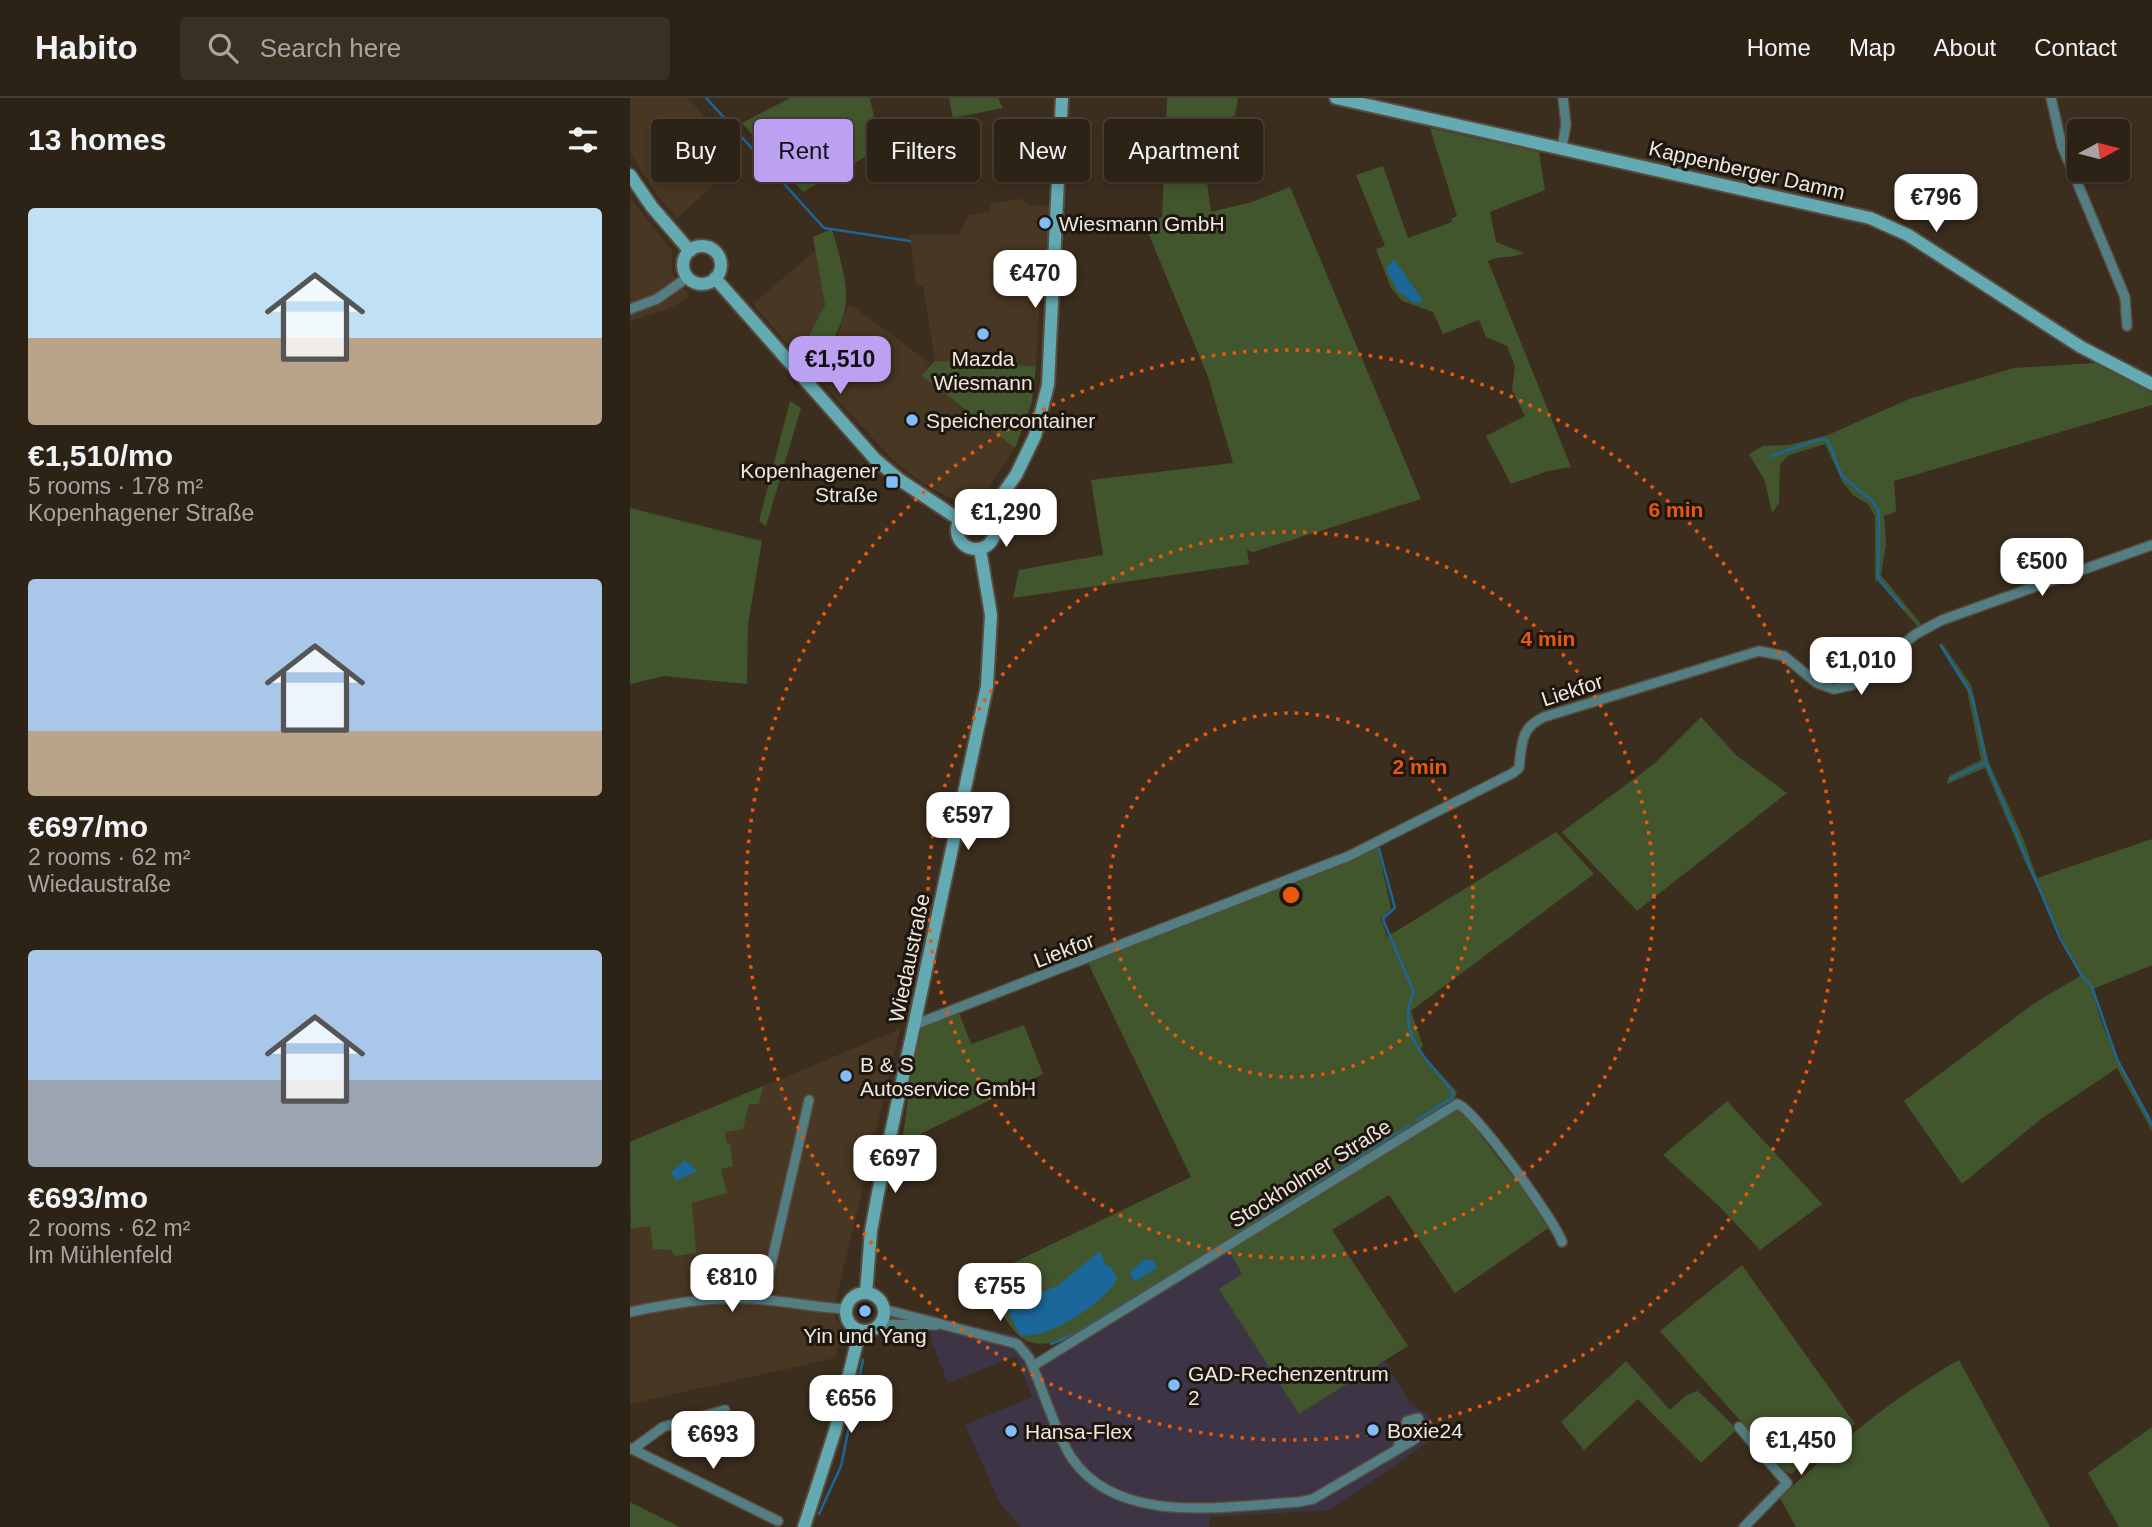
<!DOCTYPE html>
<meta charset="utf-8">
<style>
:root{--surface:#2d2216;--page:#392f23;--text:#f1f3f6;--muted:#a7a4a1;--line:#483f35;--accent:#bca0f2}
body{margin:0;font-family:Helvetica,sans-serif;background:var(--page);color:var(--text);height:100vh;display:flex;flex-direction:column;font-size:26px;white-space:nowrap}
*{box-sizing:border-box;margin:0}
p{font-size:23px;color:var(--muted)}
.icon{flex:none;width:38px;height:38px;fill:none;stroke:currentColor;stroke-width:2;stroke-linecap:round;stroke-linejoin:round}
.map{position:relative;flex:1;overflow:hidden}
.side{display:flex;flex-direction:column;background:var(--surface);width:630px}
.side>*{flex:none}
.banner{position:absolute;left:21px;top:21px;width:665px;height:63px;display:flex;gap:14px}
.needle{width:46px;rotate:83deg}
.fabs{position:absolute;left:1437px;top:21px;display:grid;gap:14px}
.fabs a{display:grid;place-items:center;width:63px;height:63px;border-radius:7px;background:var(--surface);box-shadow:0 4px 10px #0003,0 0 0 2px var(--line);font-size:35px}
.price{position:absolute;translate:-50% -60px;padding:0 16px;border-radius:14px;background:#fff;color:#222;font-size:23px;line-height:46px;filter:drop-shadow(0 2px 4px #0008)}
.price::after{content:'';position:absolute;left:50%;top:42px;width:21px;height:16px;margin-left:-10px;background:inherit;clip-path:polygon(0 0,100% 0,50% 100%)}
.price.current{background:var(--accent);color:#111}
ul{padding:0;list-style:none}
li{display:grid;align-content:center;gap:14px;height:371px;padding:0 28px}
li span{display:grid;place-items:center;height:217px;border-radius:7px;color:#555}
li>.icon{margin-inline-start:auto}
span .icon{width:126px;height:126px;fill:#fffc;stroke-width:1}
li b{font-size:30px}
h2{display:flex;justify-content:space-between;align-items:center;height:84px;padding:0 28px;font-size:30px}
.chip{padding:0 24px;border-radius:7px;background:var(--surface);box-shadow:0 4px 10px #0003,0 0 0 2px var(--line);font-size:24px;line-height:63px}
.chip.current{background:var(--accent);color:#111}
header{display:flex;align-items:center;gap:42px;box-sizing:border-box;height:98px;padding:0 35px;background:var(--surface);border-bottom:2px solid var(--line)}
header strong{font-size:33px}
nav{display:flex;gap:38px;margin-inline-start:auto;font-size:24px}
.search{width:490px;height:63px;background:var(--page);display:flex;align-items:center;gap:18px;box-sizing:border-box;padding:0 24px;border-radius:7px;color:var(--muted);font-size:26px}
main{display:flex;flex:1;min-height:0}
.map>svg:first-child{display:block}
</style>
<header>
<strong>Habito</strong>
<div class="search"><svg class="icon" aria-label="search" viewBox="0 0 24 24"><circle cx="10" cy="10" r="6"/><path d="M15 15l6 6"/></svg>Search here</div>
<nav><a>Home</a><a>Map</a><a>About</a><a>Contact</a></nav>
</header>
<main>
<section class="side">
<h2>13 homes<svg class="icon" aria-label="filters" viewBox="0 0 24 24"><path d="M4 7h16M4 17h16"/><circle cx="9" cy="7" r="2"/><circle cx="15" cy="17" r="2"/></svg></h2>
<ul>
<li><span style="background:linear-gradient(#bfe0f5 60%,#b9a48a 0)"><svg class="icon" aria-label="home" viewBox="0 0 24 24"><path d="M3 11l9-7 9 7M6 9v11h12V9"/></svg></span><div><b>€1,510/mo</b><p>5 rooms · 178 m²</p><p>Kopenhagener Straße</p></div></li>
<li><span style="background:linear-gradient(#a9c7e8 70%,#b9a48a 0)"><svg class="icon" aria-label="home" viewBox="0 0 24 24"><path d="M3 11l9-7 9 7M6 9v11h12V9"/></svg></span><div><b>€697/mo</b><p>2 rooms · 62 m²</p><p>Wiedaustraße</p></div></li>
<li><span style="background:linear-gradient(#a9c7e8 60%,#9aa5b1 0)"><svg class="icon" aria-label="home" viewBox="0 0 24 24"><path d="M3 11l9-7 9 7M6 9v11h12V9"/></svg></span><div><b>€693/mo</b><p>2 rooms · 62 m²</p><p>Im Mühlenfeld</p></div></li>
</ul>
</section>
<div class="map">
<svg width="1522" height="1429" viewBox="0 0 1522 1429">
<rect width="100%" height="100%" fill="#3c2e1e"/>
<path fill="#483722" d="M0 0H58L112 61 47 120 28 99 0 54Z
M0 100 42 152V175L60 199 36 212 0 223Z
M390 101 400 107 420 108 422 117 417 171H411L406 268 305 263 293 188 287 189 279 137 329 136 338 117 360 114 361 106Z
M186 152 195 207 168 258 123 206Z
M221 207 300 265 291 277 385 350 354 396 324 402 289 383 263 362 184 276 208 236 217 209Z
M270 931 206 1202 205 1219 212 1231 205 1260 0 1306V1044Z"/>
<path fill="#3d3445" d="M598 1151 612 1176 590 1191 669 1315 754 1262 781 1307 797 1316 805 1326V1333L797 1345 700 1412 580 1419 579 1429H391L371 1407 335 1327 402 1299 386 1258 318 1285 301 1242 299 1215 315 1222 385 1237 400 1248 410 1267Z"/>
<path fill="#42562d" d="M160 0H245L240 1 251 50 173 94 112 25Z
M319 0H368L373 10 323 20Z
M537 0H608L605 18 569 24 581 114 622 104 660 89 791 401 623 454 617 452 619 466 383 500 389 472 473 457 461 382 603 365 578 279 515 127 532 119Z
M800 30 909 54 915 92 860 114 866 144 894 155C881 161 870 157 858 163L941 369 918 373 881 386 856 338 895 318 882 292 885 268 877 248 856 239 849 222 813 236 803 214 772 203 761 190 746 151 755 148 726 77 753 68 778 140 822 124 821 121 827 118Z
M202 131C223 205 223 210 184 276L168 258 195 207 183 139Z
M305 263 406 268 402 304 385 350 291 277Z
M1465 265 1522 295V307L1264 383 1266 414 1254 418 1256 446 1251 477 1292 527 1288 529 1247 482 1245 484V418L1238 406 1224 398 1213 385 1195 346 1159 357 1150 366 1149 405 1142 415 1135 383 1119 356 1133 348 1159 347 1198 337 1279 301 1384 270Z
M160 303 171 310 136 428 129 423Z
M0 410 132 443 118 527 117 586 34 578 0 586Z
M1312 545 1341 587 1359 665 1393 740 1407 780 1522 741V867L1463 891C1468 923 1487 960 1502 989 1510 1004 1522 1016 1522 1033L1487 970 1411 1021 1332 1086 1274 1003 1403 906 1450 878 1396 766 1355 670 1317 686 1319 678 1351 662 1337 592 1309 547Z
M1071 619 1107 658 1157 695 1007 813 932 734 1024 666Z
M926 734 964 776 781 913 793 948 789 952 827 994 825 1001 452 1233C388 1265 382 1232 355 1182L356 1178 561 1079 458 865 748 750 761 811 751 820 757 839Z
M329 915 341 946 394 927 413 976 272 1045 280 985 291 930Z
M133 988 129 1006H119L113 1031 95 1034 97 1045 100 1046 103 1068 91 1071 97 1095 62 1105 66 1155 45 1158 41 1152 23 1151 20 1128 1 1131 0 1044Z
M1097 1003 1192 1106 1130 1152 1092 1111 1033 1057Z
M827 1007 921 1128 825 1195 759 1097 702 1132 778 1248 669 1316 589 1191 612 1176 598 1151Z
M1112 1167 1225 1326 1161 1376 1156 1374 1030 1233Z
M1329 1262 1420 1429H1166L1150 1400C1205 1348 1263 1299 1329 1262Z
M996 1263 1040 1312 1057 1297 1068 1293 1107 1331 1071 1365 1008 1301 954 1352 931 1324Z
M1522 1329V1429H1489L1458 1375Z
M0 1404 50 1429H0Z"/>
<path fill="#1b6799" d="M764 161 793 203 784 205 767 192 756 171Z
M55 1062 67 1073 46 1083 41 1074Z
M470 1153 476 1167 481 1169 487 1181C476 1204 416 1243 390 1237L379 1215 380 1210H389L383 1200 405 1197 427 1188Z
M515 1161 524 1163 527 1170 504 1184 500 1174Z"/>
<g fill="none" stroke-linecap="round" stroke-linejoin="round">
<path stroke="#1b6799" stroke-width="2.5" d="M76 0 100 26
M108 35 194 130 280 143
M1141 358 1191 341 1198 343 1212 378 1243 404 1249 414 1248 480 1274 511
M1311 548 1342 597 1356 664 1430 840 1450 875 1462 889 1487 961 1522 1026
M1320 681 1354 665
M749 751 765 810 753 820 754 824 784 894C764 937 799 962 823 994L822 1000 787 1022
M605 1137 780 1027
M421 1246 443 1237 588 1148
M189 1416 211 1368 233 1262"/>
<defs>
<path id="street" d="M1421 0 1432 48 1495 199 1497 228
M932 50 936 26 933 0
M0 211 27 201 58 179
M284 927 719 758 883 675 889 670C892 646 890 630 914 619L1129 553 1154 558 1187 585 1204 591 1222 587 1286 536 1312 522 1522 447
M133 1201 179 1002
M253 1211 387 1246 399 1260C414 1293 423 1329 441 1359 488 1429 594 1408 669 1404L683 1401 785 1341 792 1332 788 1320 777 1323 768 1349
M0 1214C44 1205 90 1197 135 1202 162 1204 189 1210 216 1211
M250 1226 306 1227
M403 1268 827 1006C842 1008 926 1124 932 1144
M1109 1329 1157 1385 1114 1429
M0 1350 148 1423
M3 1351 33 1329 95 1312"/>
<path id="secondary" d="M706 0 1240 120 1278 137 1451 249 1522 286
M0 77 22 109 60 153
M53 167a19 19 0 1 1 38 0a19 19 0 1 1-38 0Z
M85 180 245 361 270 382 330 422
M327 432a19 19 0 1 1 38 0a19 19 0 1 1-38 0Z
M358 417 386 377 405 338 418 287 432 0
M236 1195 241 1133 248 1095 357 588 361 517 350 451
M216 1214a19 19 0 1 1 38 0a19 19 0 1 1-38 0Z
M174 1429 205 1333 230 1232"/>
</defs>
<use href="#street" stroke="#594c3d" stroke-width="12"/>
<use href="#secondary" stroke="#594c3d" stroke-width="16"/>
<use href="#street" stroke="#537f84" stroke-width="9"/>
<use href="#secondary" stroke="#63aab3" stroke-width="12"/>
</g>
<g fill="none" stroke="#e8590c" stroke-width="3.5" stroke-dasharray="3.5 7">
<circle cx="661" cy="797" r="182"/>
<circle cx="661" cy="797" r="363"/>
<circle cx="661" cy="797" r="545"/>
</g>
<g fill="#80bdfa" stroke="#1e1710" stroke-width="2.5">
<circle cx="415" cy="125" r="7"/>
<circle cx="353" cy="236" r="7"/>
<circle cx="282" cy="322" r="7"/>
<rect x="255" y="377" width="14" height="14" rx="3.5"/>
<circle cx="216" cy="978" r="7"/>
<circle cx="235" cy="1213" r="7"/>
<circle cx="544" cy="1287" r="7"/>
<circle cx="743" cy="1332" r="7"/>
<circle cx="381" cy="1333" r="7"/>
</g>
<g text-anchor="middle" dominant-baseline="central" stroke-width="6" stroke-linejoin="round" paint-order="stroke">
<g font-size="21" fill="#f0e7dd" stroke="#1e1710">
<text transform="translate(1117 72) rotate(13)">Kappenberger Damm</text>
<text transform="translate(942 592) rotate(-18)">Liekfor</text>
<text transform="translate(434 852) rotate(-21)">Liekfor</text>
<text transform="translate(279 860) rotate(-78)">Wiedaustraße</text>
<text transform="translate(680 1075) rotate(-32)">Stockholmer Straße</text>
</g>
<g font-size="21" fill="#f0e7dd" stroke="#1e1710" text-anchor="start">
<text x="429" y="125">Wiesmann GmbH</text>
<text x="353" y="260" text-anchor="middle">Mazda<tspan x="353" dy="24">Wiesmann</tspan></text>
<text x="296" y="322">Speichercontainer</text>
<text x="248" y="372" text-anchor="end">Kopenhagener<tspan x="248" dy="24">Straße</tspan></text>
<text x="230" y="966">B &amp; S<tspan x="230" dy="24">Autoservice GmbH</tspan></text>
<text x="235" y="1237" text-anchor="middle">Yin und Yang</text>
<text x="558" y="1275">GAD-Rechenzentrum<tspan x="558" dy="24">2</tspan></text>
<text x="757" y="1332">Boxie24</text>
<text x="395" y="1333">Hansa-Flex</text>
</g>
</g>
<circle cx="661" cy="797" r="10" fill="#e8590c" stroke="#1e1710" stroke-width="3.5"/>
<g font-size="21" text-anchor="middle" font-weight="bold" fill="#e8590c" stroke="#1e1710" stroke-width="6" stroke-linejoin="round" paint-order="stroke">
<text x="1046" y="419">6 min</text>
<text x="918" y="548">4 min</text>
<text x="790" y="676">2 min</text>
</g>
</svg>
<div class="fabs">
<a><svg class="needle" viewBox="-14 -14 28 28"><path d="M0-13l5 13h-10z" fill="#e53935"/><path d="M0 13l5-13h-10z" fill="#a7a4a1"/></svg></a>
</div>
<b class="price" style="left:1306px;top:136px">€796</b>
<b class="price" style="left:405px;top:212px">€470</b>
<b class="price current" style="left:210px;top:298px">€1,510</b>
<b class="price" style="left:376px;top:451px">€1,290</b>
<b class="price" style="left:1412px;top:500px">€500</b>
<b class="price" style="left:1231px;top:599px">€1,010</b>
<b class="price" style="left:338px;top:754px">€597</b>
<b class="price" style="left:265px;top:1097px">€697</b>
<b class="price" style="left:102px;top:1216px">€810</b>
<b class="price" style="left:370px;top:1225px">€755</b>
<b class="price" style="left:221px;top:1337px">€656</b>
<b class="price" style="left:83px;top:1373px">€693</b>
<b class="price" style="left:1171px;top:1379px">€1,450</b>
<div class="banner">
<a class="chip">Buy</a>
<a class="chip current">Rent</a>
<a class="chip">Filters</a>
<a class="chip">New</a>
<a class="chip">Apartment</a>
</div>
</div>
</main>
